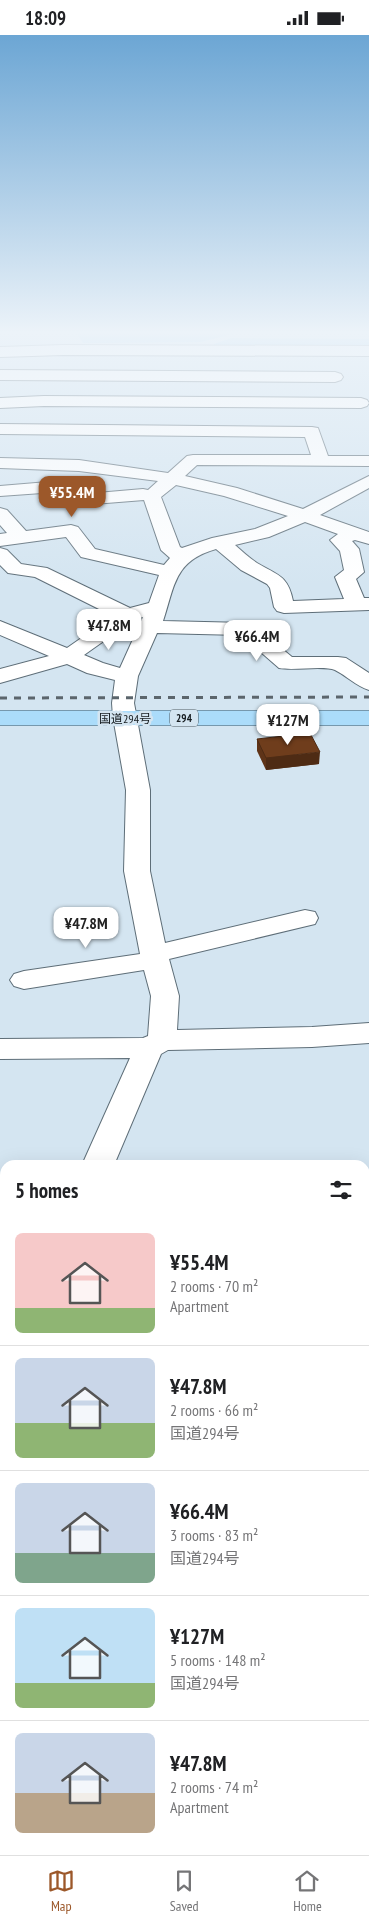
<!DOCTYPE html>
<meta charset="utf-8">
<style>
:root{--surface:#fff;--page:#f2f2f2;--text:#202124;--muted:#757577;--line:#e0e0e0;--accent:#9c582a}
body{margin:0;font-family:"PT Sans Narrow","Noto Sans JP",sans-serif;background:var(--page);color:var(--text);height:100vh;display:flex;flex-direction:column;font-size:19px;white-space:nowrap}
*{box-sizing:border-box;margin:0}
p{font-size:16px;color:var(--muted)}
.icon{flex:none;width:28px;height:28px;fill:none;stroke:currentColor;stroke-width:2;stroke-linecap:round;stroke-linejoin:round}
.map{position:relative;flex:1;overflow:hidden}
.side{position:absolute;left:0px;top:1125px;width:370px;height:695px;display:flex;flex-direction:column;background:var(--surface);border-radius:15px 15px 0 0;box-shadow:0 5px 20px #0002}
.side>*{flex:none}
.price{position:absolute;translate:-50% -42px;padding:0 11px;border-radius:10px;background:#fff;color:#222;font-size:16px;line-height:32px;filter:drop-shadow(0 1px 2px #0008)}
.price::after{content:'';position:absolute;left:50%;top:30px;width:15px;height:11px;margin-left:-8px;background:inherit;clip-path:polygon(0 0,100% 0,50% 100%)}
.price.current{background:var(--accent);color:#fff}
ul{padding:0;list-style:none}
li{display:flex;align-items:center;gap:15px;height:125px;padding:0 15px}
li+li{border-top:1px solid var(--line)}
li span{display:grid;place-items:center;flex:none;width:140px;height:100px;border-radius:8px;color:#555}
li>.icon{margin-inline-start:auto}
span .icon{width:60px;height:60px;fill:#fffc;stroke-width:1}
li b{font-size:21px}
h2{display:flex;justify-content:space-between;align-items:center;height:60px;padding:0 15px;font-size:21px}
.status{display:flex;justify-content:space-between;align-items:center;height:35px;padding:0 25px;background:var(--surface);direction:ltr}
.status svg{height:14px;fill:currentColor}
.tab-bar{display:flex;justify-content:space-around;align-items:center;height:70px;border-top:1px solid var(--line);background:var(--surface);font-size:14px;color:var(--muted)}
.tab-bar a{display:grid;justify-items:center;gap:2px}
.tab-bar .current{color:var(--accent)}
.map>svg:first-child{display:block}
</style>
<div class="status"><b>18:09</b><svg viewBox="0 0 49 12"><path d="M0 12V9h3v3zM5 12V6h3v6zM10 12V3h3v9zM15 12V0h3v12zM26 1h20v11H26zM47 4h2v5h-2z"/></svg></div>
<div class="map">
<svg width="369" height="1820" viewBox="0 0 369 1820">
<rect width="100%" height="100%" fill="#d4e5f1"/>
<path fill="#8ccbf0" d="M76 297H239L201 307 83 308Z
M231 303 369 304V314L214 311V309Z"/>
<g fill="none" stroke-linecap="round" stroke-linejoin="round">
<defs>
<path id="minor" d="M63 310 369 311V321L63 320 0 322V312Z
M0 335 335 337 341 339 343 342 341 345 335 347 0 345Z
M44 361 361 363 367 365 369 368 367 371 361 373 44 371 0 373V363Z
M0 389 312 392 318 393 328 421H369V431L197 430 185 441 237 453 303 474 369 441V453L320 480 369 497V509L355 505 352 506 359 514 364 537 356 544 364 563H369V575L284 578 277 576 274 572 270 553 267 549 241 535 216 514C174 526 175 550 163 586L246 588 253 590 292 622H338L346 623 369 638V655C356 651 347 641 335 635 323 630 295 636 279 633L241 600 157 598 138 641 134 668 150 755V836L165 908 305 875 315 877 318 883 315 889 169 924 179 961 177 995 312 992 369 988V1008L312 1012 168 1015 161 1019 114 1130H82L130 1023 0 1024V1004L143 1003 148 1001 151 961 144 935 24 954 14 951 10 945 14 939 24 936 140 919 124 836 126 755 113 682 112 668 115 645 87 638 67 629 0 648V634L49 621 0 600V586L67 613 113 581 35 542 8 538 0 530V513L7 515 21 529 47 533 130 573 149 568 159 540 81 522 66 502 0 511V499L7 498 0 490V473L7 475 26 496 71 490 78 492 95 514 164 530 170 523 161 515 144 465 56 472 50 471 42 458 0 461V451L48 447 54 448 62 461 143 454 148 455 158 446 79 436 0 433V423L79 425 168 438 187 421 193 420H311L305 402 0 399ZM176 450 224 461 288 481 255 494 212 503 182 513 180 512 161 462ZM305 487 338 499 330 505 340 516 344 535 335 542 344 564 293 566C288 540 277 540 257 528 249 523 242 516 235 510L269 502ZM143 582 120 633 103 628 84 620 135 584Z
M369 1187V1219L365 1221V1189Z
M0 1201 5 1203V1231L0 1229Z
M5 1475V1516L0 1518V1477Z
M365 1492 369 1494V1531L365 1529Z"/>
<path id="highway" d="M0 676H369V690H0Z"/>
</defs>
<use href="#minor" stroke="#5e6e78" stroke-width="2"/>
<use href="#highway" stroke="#7698ad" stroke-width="2"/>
<use href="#minor" fill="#fff" fill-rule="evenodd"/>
<use href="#highway" fill="#abdcfa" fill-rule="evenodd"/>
<path stroke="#5b656c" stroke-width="3" stroke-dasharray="7 7" stroke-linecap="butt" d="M0 663 369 662"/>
</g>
<path fill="#5f3418" d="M257 704 319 729 266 735 257 716Z"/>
<path fill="#4e2b14" d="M320 717 319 729 266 735V723Z"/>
<path fill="#6f3d1c" stroke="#4e2b14" d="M310 698 320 717 266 723 257 704Z"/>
<linearGradient id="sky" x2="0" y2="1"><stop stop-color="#6ca6d4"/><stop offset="0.54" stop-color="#ecf3f9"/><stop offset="1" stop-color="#ecf3f9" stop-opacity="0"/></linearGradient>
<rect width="369" height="551" fill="url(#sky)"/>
<g text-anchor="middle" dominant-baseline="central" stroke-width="5" stroke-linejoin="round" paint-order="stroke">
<rect fill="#d4e5f1" stroke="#4e585e" stroke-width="1" x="170" y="674.5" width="28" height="17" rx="4"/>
<g font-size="11" font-weight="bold" fill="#151b1f">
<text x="184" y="683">294</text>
</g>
<g font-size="12" fill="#151b1f" stroke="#d4e5f1">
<text x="125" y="683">国道294号</text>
</g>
</g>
</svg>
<b class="price current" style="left:72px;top:483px">¥55.4M</b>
<b class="price" style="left:109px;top:616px">¥47.8M</b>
<b class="price" style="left:257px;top:627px">¥66.4M</b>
<b class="price" style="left:288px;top:711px">¥127M</b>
<b class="price" style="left:86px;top:914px">¥47.8M</b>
<section class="side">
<h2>5 homes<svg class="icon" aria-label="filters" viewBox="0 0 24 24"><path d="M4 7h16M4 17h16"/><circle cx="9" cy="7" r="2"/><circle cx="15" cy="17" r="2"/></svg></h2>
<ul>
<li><span style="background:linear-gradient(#f6c9c9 75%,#8fb573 0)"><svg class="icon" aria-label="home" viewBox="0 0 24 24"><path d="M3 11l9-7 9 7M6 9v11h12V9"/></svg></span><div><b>¥55.4M</b><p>2 rooms · 70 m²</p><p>Apartment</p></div></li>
<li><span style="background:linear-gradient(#c9d6e8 65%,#8fb573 0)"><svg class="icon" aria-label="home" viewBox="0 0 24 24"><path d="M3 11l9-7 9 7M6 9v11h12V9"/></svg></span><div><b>¥47.8M</b><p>2 rooms · 66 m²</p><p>国道294号</p></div></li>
<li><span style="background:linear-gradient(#c9d6e8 70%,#7fa58c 0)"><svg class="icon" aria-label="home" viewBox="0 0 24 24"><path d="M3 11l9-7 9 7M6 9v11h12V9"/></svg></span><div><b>¥66.4M</b><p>3 rooms · 83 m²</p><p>国道294号</p></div></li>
<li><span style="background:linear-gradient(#bfe0f5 75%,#8fb573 0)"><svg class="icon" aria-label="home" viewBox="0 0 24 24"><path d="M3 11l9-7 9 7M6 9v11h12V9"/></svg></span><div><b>¥127M</b><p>5 rooms · 148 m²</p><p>国道294号</p></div></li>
<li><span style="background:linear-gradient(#c9d6e8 60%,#b9a48a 0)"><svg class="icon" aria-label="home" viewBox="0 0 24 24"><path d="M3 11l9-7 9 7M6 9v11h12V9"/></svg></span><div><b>¥47.8M</b><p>2 rooms · 74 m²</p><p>Apartment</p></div></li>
</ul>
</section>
</div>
<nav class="tab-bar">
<a class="current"><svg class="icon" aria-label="map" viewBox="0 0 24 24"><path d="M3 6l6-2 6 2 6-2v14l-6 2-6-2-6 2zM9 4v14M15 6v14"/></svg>Map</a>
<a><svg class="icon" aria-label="saved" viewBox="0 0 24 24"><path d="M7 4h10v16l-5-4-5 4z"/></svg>Saved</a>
<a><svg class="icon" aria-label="home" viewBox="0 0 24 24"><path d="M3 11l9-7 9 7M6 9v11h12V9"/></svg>Home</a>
</nav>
